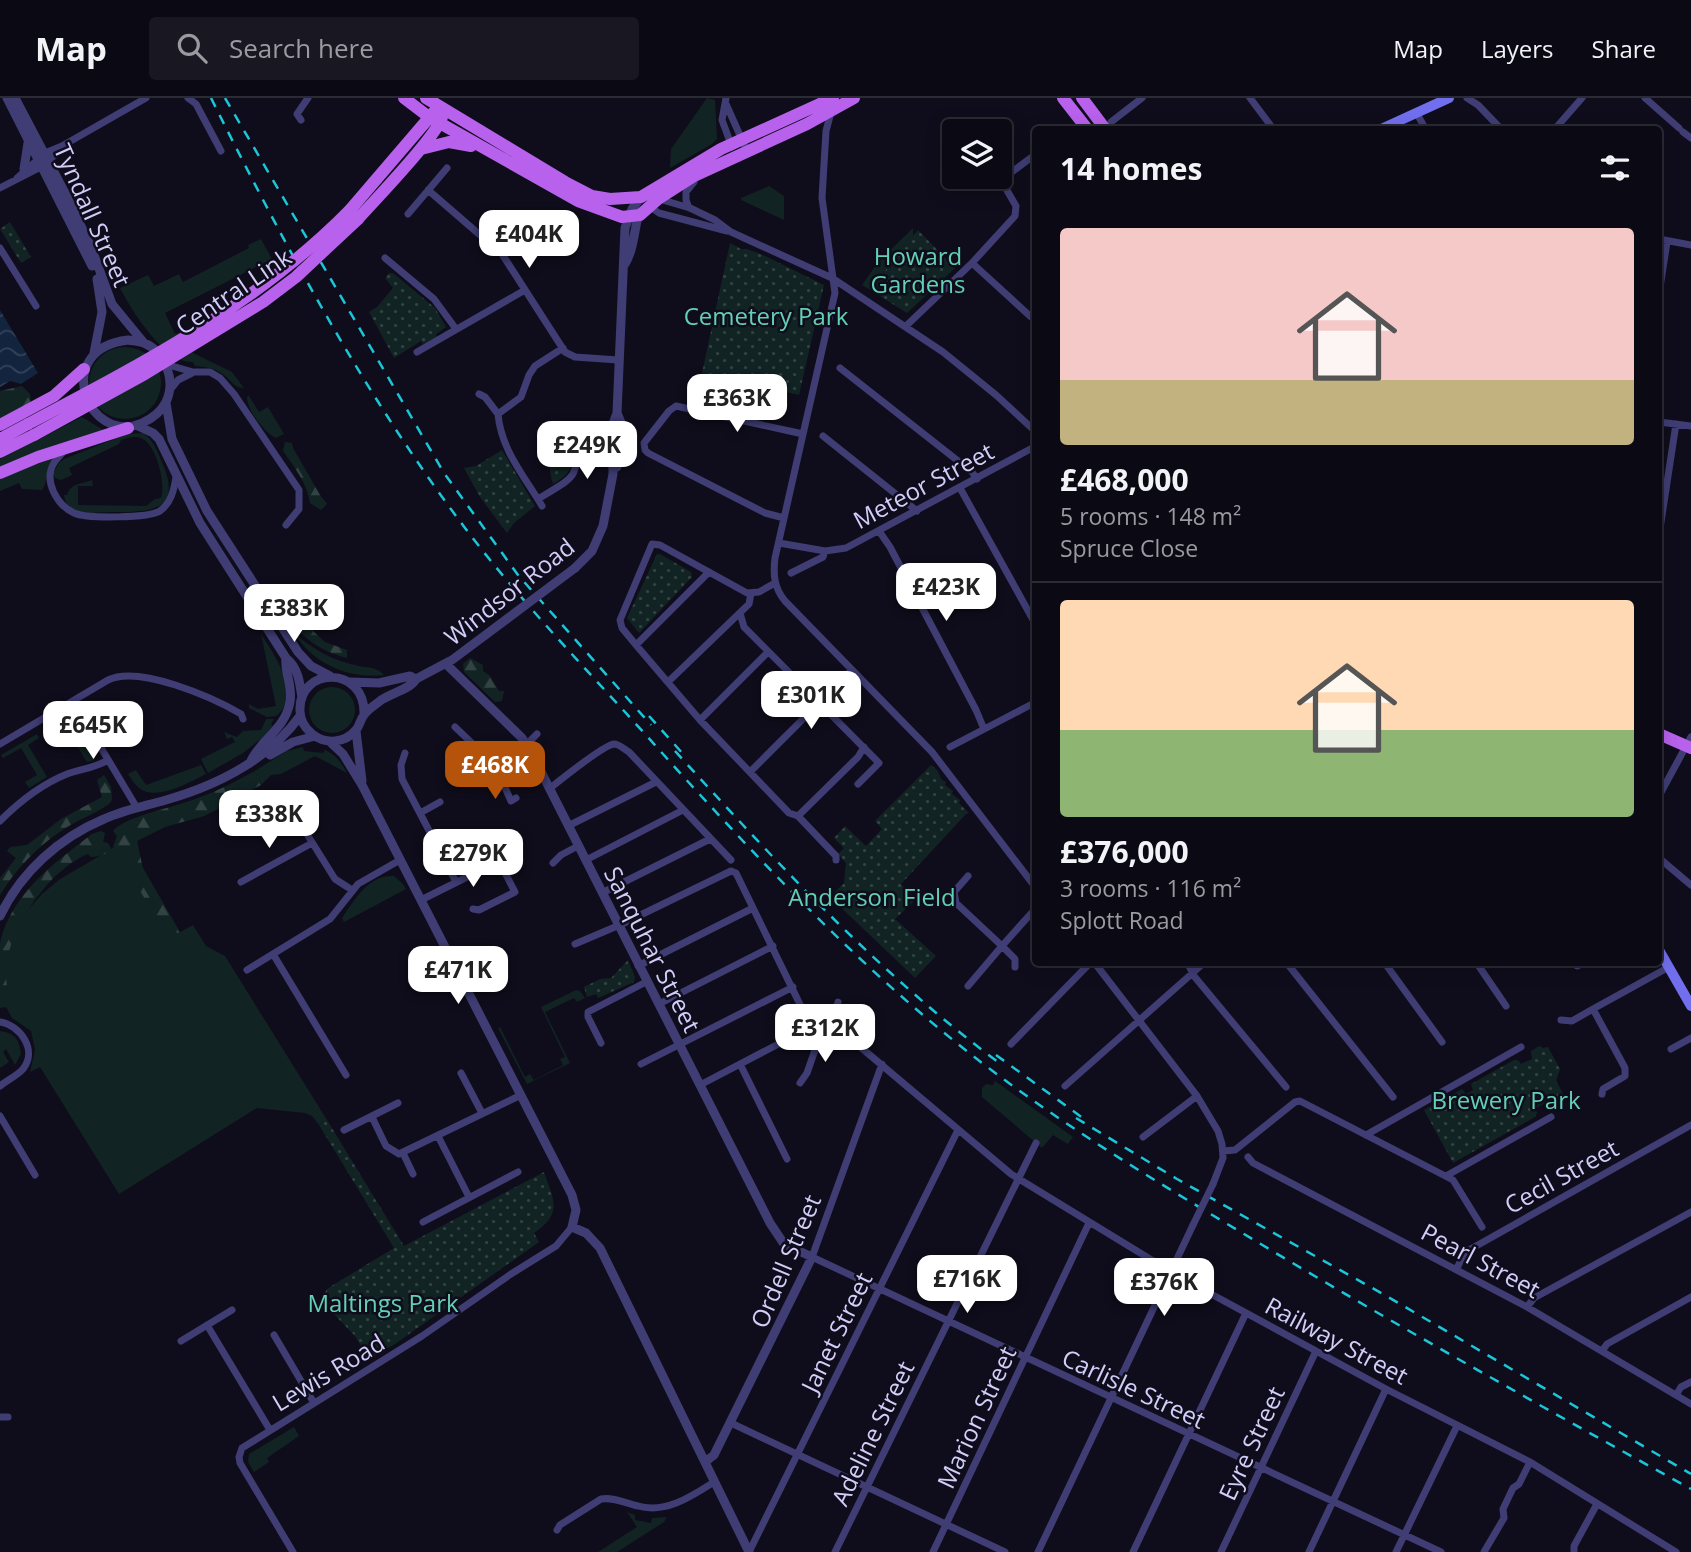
<!DOCTYPE html>
<meta charset="utf-8">
<style>
:root{--surface:#0b0a14;--page:#191822;--text:#f1f3f6;--muted:#9a9aa0;--line:#2b2b34;--accent:#b45309}
body{margin:0;font-family:"Open Sans",sans-serif;background:var(--page);color:var(--text);height:100vh;display:flex;flex-direction:column;font-size:26px;white-space:nowrap}
*{box-sizing:border-box;margin:0}
p{font-size:23px;color:var(--muted)}
.icon{flex:none;width:38px;height:38px;fill:none;stroke:currentColor;stroke-width:2;stroke-linecap:round;stroke-linejoin:round}
.map{position:relative;flex:1;overflow:hidden}
.panel{position:absolute;left:1032px;top:28px;width:630px;height:840px;display:flex;flex-direction:column;background:var(--surface);border-radius:7px;box-shadow:0 4px 18px #0003,0 0 0 2px var(--line)}
.panel>*{flex:none}
.buttons{position:absolute;left:942px;top:21px;display:grid;gap:14px}
.buttons a{display:grid;place-items:center;width:70px;height:70px;border-radius:7px;background:var(--surface);box-shadow:0 4px 18px #0003,0 0 0 2px var(--line);font-size:35px}
.price{position:absolute;translate:-50% -60px;padding:0 16px;border-radius:14px;background:#fff;color:#222;font-size:23px;line-height:46px;filter:drop-shadow(0 2px 4px #0008)}
.price::after{content:'';position:absolute;left:50%;top:42px;width:21px;height:16px;margin-left:-10px;background:inherit;clip-path:polygon(0 0,100% 0,50% 100%)}
.price.selected{background:var(--accent);color:#fff}
ul{padding:0;list-style:none}
li{display:grid;align-content:center;gap:14px;height:371px;padding:0 28px}
li+li{border-top:2px solid var(--line)}
li span{display:grid;place-items:center;height:217px;border-radius:7px;color:#555}
li>.icon{margin-inline-start:auto}
span .icon{width:126px;height:126px;fill:#fffc;stroke-width:1}
li b{font-size:30px}
h2{display:flex;justify-content:space-between;align-items:center;height:84px;padding:0 28px;font-size:30px}
header{display:flex;align-items:center;gap:42px;box-sizing:border-box;height:98px;padding:0 35px;background:var(--surface);border-bottom:2px solid var(--line)}
header strong{font-size:33px}
nav{display:flex;gap:38px;margin-inline-start:auto;font-size:24px}
.search{width:490px;height:63px;background:var(--page);display:flex;align-items:center;gap:18px;box-sizing:border-box;padding:0 24px;border-radius:7px;color:var(--muted);font-size:26px}
.map>svg:first-child{display:block}
</style>
<header>
<strong>Map</strong>
<div class="search"><svg class="icon" aria-label="search" viewBox="0 0 24 24"><circle cx="10" cy="10" r="6"/><path d="M15 15l6 6"/></svg>Search here</div>
<nav><a>Map</a><a>Layers</a><a>Share</a></nav>
</header>
<div class="map">
<svg width="1691" height="1454" viewBox="0 0 1691 1454">
<defs>
<pattern id="forest-firs" width="22" height="20" patternUnits="userSpaceOnUse" patternTransform="scale(1.75)"><rect width="22" height="20" fill="#112423"/><path d="M5 1l3.5 6h-7zM16 11l3.5 6h-7z" fill="#334344"/></pattern>
<pattern id="park-dots" width="8" height="8" patternUnits="userSpaceOnUse" patternTransform="scale(1.75)"><rect width="8" height="8" fill="#112423"/><path d="M2 2h.1M6 6h.1" fill="none" stroke="#334344" stroke-width="1.8" stroke-linecap="round"/></pattern>
<pattern id="water-waves" width="16" height="10" patternUnits="userSpaceOnUse" patternTransform="scale(1.75)"><rect width="16" height="10" fill="#12243e"/><path d="M0 5q4-4 8 0t8 0" fill="none" stroke="#34435b"/></pattern>
</defs>
<rect width="100%" height="100%" fill="#0f0d1b"/>
<path fill="#112423" d="M707 0 715 2 717 41 712 46 670 70 671 51Z
M769 88 784 98V122L741 102V100Z
M913 130V138L895 158 872 193 862 187 878 164Z
M261 141 272 161 165 215 175 236 181 234 193 255 232 274 244 290C233 289 232 283 224 277 215 270 206 269 195 268L193 264C164 265 132 213 120 190L148 177 154 188 179 176 183 184 249 150 248 147Z
M89 285a36 36 0 1 1 72 0a36 36 0 1 1-72 0Z
M249 298 259 314 268 309 284 336 276 340C264 334 247 312 247 299Z
M82 319 105 333 0 372V361Z
M143 335C154 342 158 355 163 367 182 412 152 414 115 414 104 414 88 416 77 413 69 410 65 405 64 397H67C71 384 84 386 92 382L93 388H78V407L146 408 155 401 161 400C166 387 157 349 143 341 136 337 128 340 121 342L119 346 69 370 72 377 61 382 55 380 53 376 59 365 64 361 127 336Z
M54 360C46 371 48 385 42 392L22 391 19 385 0 393V379Z
M261 536C274 556 303 598 276 618L267 619 249 610V606L258 611 276 608Z
M295 536C314 552 334 563 359 568 368 570 378 569 384 577 349 581 313 566 295 536Z
M309 612a23 23 0 1 1 46 0a23 23 0 1 1-46 0Z
M266 621H274L271 626 273 628 262 640 243 655 208 675 201 661 235 644 232 639 227 641 224 634 237 639 243 633 261 632Z
M69 622 78 627 96 657 94 662 87 664 61 623Z
M37 636 39 640 28 647 47 679 29 690 25 684 37 677 21 650 3 660 1 657Z
M303 649 304 653 323 655 325 652C336 657 341 664 347 675L315 658 281 676 271 677 261 687 259 678 253 674 287 653Z
M201 667 206 676C190 684 163 700 144 693 137 690 132 682 128 676L136 672 146 687Z
M127 742 180 834 193 827 206 848 225 858 327 1022 319 1027 312 1018 305 1015 257 1010 119 1096 40 969 30 974 35 952 31 933 12 920 0 898 4 850 19 822 42 796 60 781Z
M394 778 403 786 406 791 344 824 342 820C354 802 369 776 394 778Z
M576 892 580 893 585 900 577 904 574 900 545 914 570 965 527 986 498 930 500 929 525 979 530 976 534 982 563 967 560 961 565 959 541 909Z
M0 933C16 935 19 942 21 956L15 967 6 951 3 954 9 964 0 970Z
M995 983 1073 1039 1068 1046 1053 1037 1042 1050 982 999V990L986 986 993 987Z
M294 1329 299 1338 267 1360 269 1364 254 1374 248 1364 249 1356Z
M627 1414 635 1417V1422L651 1425 652 1420 667 1419 664 1424 617 1454H598L637 1429Z"/>
<path fill="url(#forest-firs)" d="M22 288 30 296 31 306 0 323V293Z
M285 344 292 345 293 350 320 397 327 406 321 412 310 405C307 385 295 370 283 353Z
M267 492 303 500V506L310 511 308 517 312 518 310 530 325 544 347 552V560C309 551 286 523 267 492Z
M470 560 483 567V573L489 577 499 593H504L502 603 495 604 464 574 463 566Z
M253 674 259 678 261 687 238 699 242 709 230 714 226 707 204 718 165 729 137 743 143 771 179 834V846L174 848 113 749 117 738 113 733C123 719 179 708 198 700 217 693 235 684 253 674Z
M104 677 111 689 112 702 109 706C94 717 76 722 61 733 37 749 15 772 0 797V780L16 760 7 753 10 749 27 747 61 721 102 699 97 682Z
M101 733 105 735 103 744 108 745 112 752C108 756 97 759 91 759L88 756C49 771 5 835 6 876 6 887 9 898 12 908L0 910C0 892 0 861 0 845 11 796 54 765 92 736Z"/>
<path fill="url(#park-dots)" d="M10 124 31 159 21 165 0 131Z
M918 132 955 170 907 215 872 193 895 158Z
M730 145 741 151H747L765 158 824 187 799 297 702 275Z
M389 175H393L435 210 446 229 436 236 437 239 423 246 421 243 394 260 369 214 377 209 393 190 385 180Z
M561 330 565 331 564 339 571 343C573 366 574 374 553 386 548 369 551 357 542 342L550 337 551 338Z
M502 352 535 408 514 425 507 435 480 399 464 370 476 368Z
M657 456H660L691 474 692 479 639 535 627 520Z
M931 667 937 672 942 682 946 684 945 687 953 693 952 696 960 702 959 705 969 715 966 716 901 786 916 801 895 821 936 858 915 880 830 799 844 785 846 765 838 756 844 750 834 740 845 728 866 748 882 731 875 723Z
M628 862 635 879 634 884 598 900 596 896 587 899 584 889 600 881 611 880Z
M1540 948 1543 950 1548 949 1560 971 1556 983 1564 997 1562 1005 1553 1010 1545 1005 1536 1010 1537 1015 1535 1019 1453 1065 1424 1012 1462 991 1466 996 1473 992 1471 986 1514 962H1518L1521 966 1532 961 1531 953Z
M327 1022 404 1148 544 1074C554 1103 563 1115 534 1135L539 1144 395 1246 369 1261 355 1238 326 1208 323 1204 326 1192 333 1187 394 1150 319 1027Z"/>
<path fill="url(#water-waves)" d="M0 212 38 275 21 286 10 283 0 289Z"/>
<g fill="none" stroke-linecap="round" stroke-linejoin="round">
<path stroke="#3f3d74" stroke-width="7" d="M188 0 196 6 221 53
M726 0 722 22 732 49
M1250 0 1274 32
M1467 0 1478 7 1502 32
M1645 0 1679 30
M726 6 747 53
M831 14 826 33 822 100 835 195 775 460C773 476 774 490 785 503L932 654 1036 790
M1416 14 1426 32
M301 22 297 16 308 0
M1074 32 1083 24
M1109 32 1111 24 1142 0
M1554 32 1582 0
M1683 34 1691 40
M17 80 45 55 62 48 146 0
M0 90 39 70 61 52 62 48
M428 92 502 156 565 254 575 259 618 262
M659 101 690 110 715 122 731 134 832 180 943 254 996 297 1036 334
M649 108 659 115 727 133
M689 110 686 102V94L694 84
M408 116 447 70
M1659 141 1691 147
M0 150 36 208
M385 160 434 201 456 231
M972 165 1031 219
M1659 196 1667 144
M906 228 972 165 1015 118 1016 108 1001 82 1036 56
M417 254 525 192
M165 266 193 274H210L220 280 234 296 299 392V411L286 427
M840 270 972 374 977 381
M170 292 178 282 192 275
M479 296 485 299 498 316
M1659 324 1691 328
M823 338 917 413
M64 353C61 357 56 361 54 365 43 383 57 407 74 415 87 421 149 420 160 413 171 405 174 392 176 379
M960 390 1036 527
M538 401C581 375 576 382 577 331
M542 408C525 379 501 352 498 316L521 299 529 277 535 268 563 250
M784 420 765 415 648 355 645 352 644 345 669 313 676 308 803 336
M879 433 890 449 976 612 984 631
M1659 437 1676 326
M779 445 825 453 846 450 1036 348
M709 474 636 547 622 530 620 522 652 446 660 447 747 495 759 494 775 485
M791 475 823 459 825 453
M740 515 744 529 879 665 858 686
M636 547 700 622 789 715 798 718 836 758V762
M668 584 749 506 751 495
M73 603 137 710
M700 622 768 554
M455 629 495 667 523 650 537 636
M0 646 108 582C139 567 212 599 241 616L243 621
M950 649 1036 604
M405 655 401 667 402 681 456 784
M495 667 511 703 516 700
M750 674 852 572
M549 691C559 683 604 647 614 646 619 646 624 651 629 654L731 762
M1659 698 1691 639
M420 715 440 704
M798 718 858 659 864 649
M0 723C19 704 42 686 67 676 81 671 95 670 108 662
M568 728 656 684
M305 733 335 781 352 792
M1659 760 1691 787
M586 762 683 712
M553 765 561 757 578 748
M968 778 954 794 956 805 1002 848 1036 810
M241 784 312 745
M602 795 710 741
M421 802 485 770 494 768 503 771 515 794 479 812 473 811
M575 846 622 826 731 773 736 775 811 929 700 987
M273 856 346 977
M1094 864 1197 998 1218 1033 1222 1046 1223 1060 1213 1086
M1187 864 1194 878 1286 989
M1286 864 1393 999
M1384 864 1442 944
M1476 864 1506 908
M1572 864 1577 868 1582 866
M638 868 753 810
M247 872 330 821 358 786 400 762
M968 888 1002 848 1015 861V869
M659 906 773 848
M1593 911 1669 869
M1561 922 1572 923 1593 911 1625 970V978L1603 991 1602 996
M0 924C20 927 38 952 23 971 17 978 7 982 0 988
M829 934 838 904
M601 945 588 919V914L648 883
M1011 946 1091 864
M1671 951 1691 940
M641 966 793 889
M740 966 787 1061
M882 966 812 1159 1441 1454
M461 975 482 1015
M800 985 807 975 822 932 852 942 1011 1076 1150 1161 1196 1185C1199 1193 1205 1197 1213 1197L1386 1291 1530 1364 1676 1454
M1065 988 1205 864
M0 1018 35 1077
M372 1019 386 1048 399 1056 521 997
M344 1032 398 1005
M1366 1037 1521 949
M438 1038 469 1099
M1143 1039 1197 998
M1223 1053 1235 1052 1295 1004 1300 1003 1453 1082 1482 1129
M403 1055 413 1076
M1248 1059 1253 1065 1527 1209 1691 1306
M1446 1078 1551 1019
M423 1124 518 1074
M1457 1170 1463 1158 1469 1152 1691 1027
M1527 1209 1534 1200 1691 1114
M207 1227 270 1332
M274 1237 314 1305
M181 1243 232 1212
M1602 1253 1607 1246 1691 1199
M1676 1297 1681 1289 1691 1284
M0 1319H8
M731 1325 1005 1454
M557 1432 560 1427 601 1401C614 1399 625 1405 638 1408 666 1416 692 1398 714 1384
M293 1454 240 1365 239 1359 242 1350 422 1238 511 1176 556 1148 572 1129
M749 1454 958 1032
M835 1454 1036 1045
M933 1454 1089 1125
M1038 1454 1193 1127
M1133 1454 1246 1215
M1221 1454 1316 1253
M1309 1454 1386 1291
M1396 1454 1457 1328
M1484 1454 1504 1420 1503 1411 1513 1390 1519 1386 1530 1364
M1574 1454V1448L1597 1406"/>
<path stroke="#3f3d74" stroke-width="9" d="M7 0 92 168
M15 0 64 93 91 149 112 206 144 245
M24 71 28 45
M625 166C634 151 634 132 639 115
M128 242C133 243 139 243 144 245 166 254 176 283 166 304 161 314 151 321 142 325 88 349 50 251 128 242Z
M94 255 102 214 97 181
M166 305 172 341 207 413 298 554 311 568 330 578
M136 327 153 335 159 341 200 425 286 560C298 569 300 585 302 600
M617 369 622 327 617 315
M575 470 592 453 603 428 613 376 612 328 617 315 625 130 632 111 641 99
M446 566 522 640 529 650 770 1125 784 1146 812 1159 714 1357 705 1364
M350 584 379 585 410 578 416 581
M364 617C366 567 298 568 300 613 300 622 305 630 312 636 326 647 345 645 356 632 360 627 360 622 364 617 367 612 375 607 380 603 390 595 410 592 416 581L450 563
M356 633 362 683
M329 643 343 656 362 687 572 1097 576 1112 572 1129 586 1135 600 1150 749 1454
M270 657 293 644 315 638
M250 665C260 641 285 632 290 604 293 587 284 574 286 560
M0 818C21 774 59 740 104 721 124 712 145 708 166 702 218 687 268 662 300 618"/>
<path stroke="#726fee" stroke-width="10" d="M1379 32 1449 0
M1659 852 1691 908"/>
<path stroke="#b861ec" stroke-width="12" d="M404 0 429 19 578 103 622 119 640 117 658 101 694 78 807 26 854 0
M426 0 565 84 592 98 610 101 641 99 721 51 833 0
M1063 0 1088 32
M1082 0 1106 32
M421 51 449 44 471 48
M350 112 434 14
M358 121C375 102 437 38 442 19
M0 327 54 298 84 271
M0 341 28 326
M0 354 34 337
M0 375 38 359 128 330
M1659 636 1691 650"/>
<path stroke="#1ac6d8" stroke-width="2.5" stroke-dasharray="10 9" stroke-linecap="butt" d="M211 0C285 148 365 298 465 430 528 513 602 587 671 665 772 776 874 884 994 974 1083 1041 1179 1097 1274 1154 1412 1236 1551 1314 1691 1391
M225 0 444 375 518 477 651 627
M649 618 684 657
M675 653C777 765 879 876 1002 967
M996 957 1087 1023
M1076 1020 1177 1081 1383 1196 1691 1376"/>
<path stroke="#3f3d74" stroke-width="7" d="M1193 1127 1213 1086"/>
<path stroke="#3f3d74" stroke-width="9" d="M452 562 575 470"/>
<path stroke="#b861ec" stroke-width="12" d="M28 326C142 266 259 205 350 112
M34 337 145 276 263 204 296 179 358 121"/>
</g>
<g text-anchor="middle" dominant-baseline="central" stroke-width="5" stroke-linejoin="round" paint-order="stroke">
<g font-size="24" fill="#d2cdf9" stroke="#0f0d1b">
<text transform="translate(93 117) rotate(66)">Tyndall Street</text>
<text transform="translate(233 193) rotate(-34)">Central Link</text>
<text transform="translate(923 387) rotate(-28)">Meteor Street</text>
<text transform="translate(509 493) rotate(-38)">Windsor Road</text>
<text transform="translate(653 851) rotate(63)">Sanquhar Street</text>
<text transform="translate(1561 1078) rotate(-29)">Cecil Street</text>
<text transform="translate(1481 1162) rotate(28)">Pearl Street</text>
<text transform="translate(785 1163) rotate(-67)">Ordell Street</text>
<text transform="translate(836 1234) rotate(-64)">Janet Street</text>
<text transform="translate(1337 1242) rotate(28)">Railway Street</text>
<text transform="translate(328 1274) rotate(-31)">Lewis Road</text>
<text transform="translate(1134 1290) rotate(25)">Carlisle Street</text>
<text transform="translate(976 1319) rotate(-65)">Marion Street</text>
<text transform="translate(872 1335) rotate(-64)">Adeline Street</text>
<text transform="translate(1251 1345) rotate(-65)">Eyre Street</text>
</g>
<g font-size="24" fill="#63cfb4" stroke="#0f0d1b">
<text x="918" y="157">Howard<tspan x="918" dy="28">Gardens</tspan></text>
<text x="766" y="217">Cemetery Park</text>
<text x="872" y="798">Anderson Field</text>
<text x="1506" y="1001">Brewery Park</text>
<text x="383" y="1204">Maltings Park</text>
</g>
</g>
</svg>
<div class="buttons">
<a><svg class="icon" aria-label="layers" viewBox="0 0 24 24"><path d="M12 4l9 5-9 5-9-5zM3 14l9 5 9-5"/></svg></a>
</div>
<b class="price" style="left:529px;top:172px">£404K</b>
<b class="price" style="left:737px;top:336px">£363K</b>
<b class="price" style="left:587px;top:383px">£249K</b>
<b class="price" style="left:946px;top:525px">£423K</b>
<b class="price" style="left:294px;top:546px">£383K</b>
<b class="price" style="left:811px;top:633px">£301K</b>
<b class="price" style="left:93px;top:663px">£645K</b>
<b class="price selected" style="left:495px;top:703px">£468K</b>
<b class="price" style="left:269px;top:752px">£338K</b>
<b class="price" style="left:473px;top:791px">£279K</b>
<b class="price" style="left:458px;top:908px">£471K</b>
<b class="price" style="left:825px;top:966px">£312K</b>
<b class="price" style="left:967px;top:1217px">£716K</b>
<b class="price" style="left:1164px;top:1220px">£376K</b>
<section class="panel">
<h2>14 homes<svg class="icon" aria-label="filters" viewBox="0 0 24 24"><path d="M4 7h16M4 17h16"/><circle cx="9" cy="7" r="2"/><circle cx="15" cy="17" r="2"/></svg></h2>
<ul>
<li><span style="background:linear-gradient(#f6c9c9 70%,#c2b280 0)"><svg class="icon" aria-label="home" viewBox="0 0 24 24"><path d="M3 11l9-7 9 7M6 9v11h12V9"/></svg></span><div><b>£468,000</b><p>5 rooms · 148 m²</p><p>Spruce Close</p></div></li>
<li><span style="background:linear-gradient(#ffd9b3 60%,#8fb573 0)"><svg class="icon" aria-label="home" viewBox="0 0 24 24"><path d="M3 11l9-7 9 7M6 9v11h12V9"/></svg></span><div><b>£376,000</b><p>3 rooms · 116 m²</p><p>Splott Road</p></div></li>
</ul>
</section>
</div>
